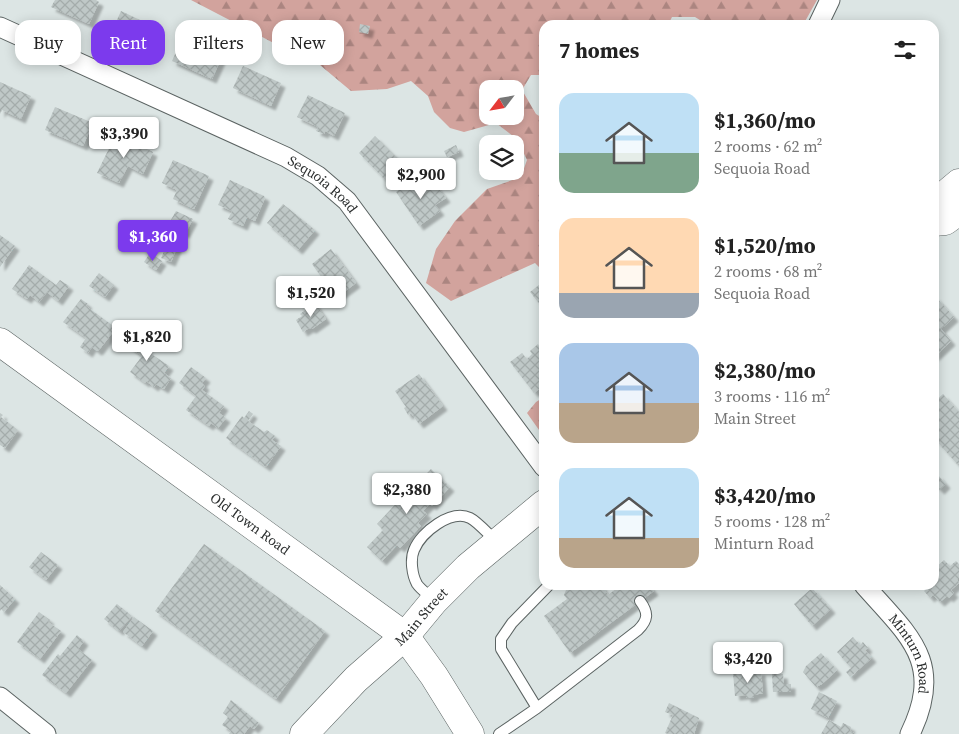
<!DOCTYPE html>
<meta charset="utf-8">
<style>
:root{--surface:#fff;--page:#f6f6f6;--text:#222;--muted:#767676;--accent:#7c3aed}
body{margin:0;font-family:"Source Serif 4",serif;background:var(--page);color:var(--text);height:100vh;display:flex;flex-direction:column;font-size:19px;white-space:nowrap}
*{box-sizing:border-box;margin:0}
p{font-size:16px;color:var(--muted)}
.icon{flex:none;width:28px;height:28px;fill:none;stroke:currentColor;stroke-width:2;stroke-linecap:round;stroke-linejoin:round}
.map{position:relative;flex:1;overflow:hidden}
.drawer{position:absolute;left:539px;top:20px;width:400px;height:570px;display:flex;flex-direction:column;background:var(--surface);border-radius:15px;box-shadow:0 2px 12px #0003}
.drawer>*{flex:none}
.top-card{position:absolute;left:15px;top:20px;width:449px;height:45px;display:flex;gap:10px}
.needle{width:32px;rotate:239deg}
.fabs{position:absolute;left:479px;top:80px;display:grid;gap:10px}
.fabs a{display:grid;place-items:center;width:45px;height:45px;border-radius:10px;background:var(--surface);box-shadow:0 2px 12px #0003;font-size:25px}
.price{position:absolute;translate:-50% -42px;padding:0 11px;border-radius:5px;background:#fff;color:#222;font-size:16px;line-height:32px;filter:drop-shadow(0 1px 2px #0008)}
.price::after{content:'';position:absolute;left:50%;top:30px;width:15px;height:11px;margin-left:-8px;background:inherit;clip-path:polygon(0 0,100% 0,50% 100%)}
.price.on{background:var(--accent);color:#fff}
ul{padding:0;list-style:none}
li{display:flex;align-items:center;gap:15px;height:125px;padding:0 20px}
li span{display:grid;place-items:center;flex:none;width:140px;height:100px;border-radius:15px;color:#555}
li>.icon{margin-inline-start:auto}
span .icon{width:60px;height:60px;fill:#fffc;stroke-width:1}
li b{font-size:21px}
h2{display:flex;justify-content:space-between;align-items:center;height:60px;padding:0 20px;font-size:21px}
.pill{padding:0 18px;border-radius:15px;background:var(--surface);box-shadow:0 2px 12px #0003;font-size:18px;line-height:45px}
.pill.on{background:var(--accent);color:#fff}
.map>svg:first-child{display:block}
</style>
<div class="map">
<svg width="959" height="734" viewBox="0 0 959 734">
<defs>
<pattern id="forest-firs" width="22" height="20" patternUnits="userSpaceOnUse" patternTransform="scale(1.25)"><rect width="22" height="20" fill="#d2a39d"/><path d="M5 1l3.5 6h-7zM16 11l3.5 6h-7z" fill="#ab8580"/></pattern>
<pattern id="building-cross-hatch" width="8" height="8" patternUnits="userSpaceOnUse" patternTransform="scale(1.25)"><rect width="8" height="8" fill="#bfc8c7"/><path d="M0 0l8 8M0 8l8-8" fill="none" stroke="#a4acab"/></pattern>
<filter id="shadow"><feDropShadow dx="4.5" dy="4.5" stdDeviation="1" flood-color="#0004"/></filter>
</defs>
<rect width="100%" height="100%" fill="#dce5e4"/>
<path fill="url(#forest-firs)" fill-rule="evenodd" d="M191 0H817L803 25H708L695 17H672L668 25H544V75H531L522 90 536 114 544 119V272L535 263 451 301 426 283 436 249 455 221 487 189 521 177 527 160 517 139 496 123 464 132 450 128 434 112 428 96 411 81 387 89 351 91 320 65 289 51ZM488 89H515V116H488Z
M544 397V437L527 413 536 402Z"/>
<path fill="url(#building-cross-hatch)" filter="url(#shadow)" d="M55 0H96L99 2 89 24 51 7Z
M121 11 159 29 148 51 139 46 132 47V43L111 33Z
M360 24 370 26 368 34 359 32Z
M182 39 222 57 212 79 172 61Z
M243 66 281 83 271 106 233 88Z
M0 82 31 96 21 119 2 110 0 114Z
M308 95 345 113 334 136 325 131 324 134 316 131 318 127 297 117Z
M55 107 93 123 83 146 45 130Z
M116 134 153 152 143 174 128 166 119 183 97 173Z
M375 136 404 165 387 182 359 153Z
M456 145 459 152 447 157 444 151Z
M173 160 209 176 194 209 173 199 177 190 162 183Z
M414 178 420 187 431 179 446 198 435 205 440 211 419 226 396 192Z
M230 180 264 196 265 198 255 221 247 217 243 226 228 219 232 211 218 205Z
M283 204 315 230 298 250 267 223Z
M176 211 193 219 185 234 168 225Z
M0 235 15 246 0 267Z
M171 236 179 240V243L171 262 161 258Z
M331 249 356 283 336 298 312 264Z
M150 253 162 261 156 270 144 262Z
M29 265 56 285 60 280 69 286 58 301 47 292 39 302 30 295 27 299 12 289Z
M99 273 114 285 105 297 89 286Z
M544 281V305L542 307 530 292Z
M935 296 954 317 941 329 951 341 934 357Z
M81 299 88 304 86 306 116 328 99 350 97 351 92 347 88 353 80 347 86 338 63 322Z
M315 303 326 319 312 329 309 328 303 332 296 320 302 316 300 314Z
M136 328 151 339 147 345V351L169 366 164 373 171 378 164 389 156 384 154 387 146 381 145 383 130 372 142 356 125 344Z
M538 344 540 348 544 345V385L534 393 510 362 522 353 527 359 532 354 530 351Z
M191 367 206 378 202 383 205 386 202 390 224 406 219 413 226 418 218 428 211 423 209 426 186 410 196 396 179 383Z
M419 374 443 406 419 424 411 413 408 415 404 408 406 407 395 391Z
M943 394 959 412V463L957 464 934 438V402Z
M249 411 253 414 248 421 264 432 267 430 275 436 272 440 281 446 266 467 226 438 242 416 244 418Z
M0 413 3 415 1 417 18 430 5 448 0 445Z
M431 469 450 487 432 506 430 504 423 511 427 514 418 523 421 526 400 548 397 545 382 561 367 547 383 530 377 524 405 494 409 498 416 491 413 488Z
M938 475 946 484 940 490 934 484V479Z
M204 544 325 631 276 699 155 611Z
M41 552 58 565 46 580 29 567Z
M944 560 950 566 956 561 959 564V577L957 579 959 583 951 590 954 593 949 598 947 596 940 602 933 595 930 598 924 591 927 588 925 585H934V569Z
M0 585 15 599 4 612 1 609 0 611Z
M571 585H601L608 595 621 585H649L654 591 570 653 544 616 567 599 564 595 566 590Z
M812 588 831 609 812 626 794 604Z
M117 604 132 616 119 631 104 619Z
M39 612 50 620 48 622 61 631 40 659 17 642Z
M134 617 153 631 142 646 123 632Z
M77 635 84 641 78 649 92 660 66 693 42 675 58 654 60 656Z
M853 637 860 645 863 642 868 648 865 650 872 658 850 677 846 672 851 668 837 652Z
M821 653 837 670 822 684 816 687 803 672 806 666Z
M761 671 763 693 754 695V697L746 698V695L735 696 733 673Z
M772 674H783L784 684H791V692H773Z
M819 692 837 701 828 718 811 709Z
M231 700 259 723 254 729 250 726 244 734H229L231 731 222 725 228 717 223 713Z
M669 703 699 718 694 734H668L665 733 673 715 665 712Z
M829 720 841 727 843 723 851 727 850 731 856 734H821Z"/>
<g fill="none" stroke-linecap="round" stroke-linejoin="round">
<defs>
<path id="lane" d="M434 600C429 595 421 590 417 584 412 575 410 559 414 550 421 532 451 509 470 518 478 522 489 535 496 541
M537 708 638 630C648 620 649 613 640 601
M499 734 537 708 501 649V639L512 623 549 585"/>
<g id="street">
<path d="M818 25 830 0"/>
<path id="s1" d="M0 27 286 157 318 176 347 201 544 467"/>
<path id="s2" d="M864 585C909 636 945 662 910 734"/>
<path d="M0 697 46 734"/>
</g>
<g id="secondary">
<path id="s3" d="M0 342 405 636 434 676 470 734"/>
</g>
<g id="primary">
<path d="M934 204 959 183"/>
<path d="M934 222 945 221 959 211"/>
<path id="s4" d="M304 734 356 679 405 636 434 601 468 567 544 504"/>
</g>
</defs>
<use href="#lane" stroke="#5b6362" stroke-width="12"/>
<use href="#street" stroke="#5b6362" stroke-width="21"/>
<use href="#secondary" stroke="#5b6362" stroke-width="29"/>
<use href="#primary" stroke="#5b6362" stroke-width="29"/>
<use href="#lane" stroke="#fff" stroke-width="10"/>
<use href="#street" stroke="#fff" stroke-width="19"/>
<use href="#secondary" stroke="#fff" stroke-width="28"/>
<use href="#primary" stroke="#fff" stroke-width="28"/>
</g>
<g text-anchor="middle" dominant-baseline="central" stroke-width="5" stroke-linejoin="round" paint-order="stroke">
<g font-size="14" fill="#2c2f2f" stroke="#e9f2f1">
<text stroke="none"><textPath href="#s1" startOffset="360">Sequoia Road</textPath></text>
<text stroke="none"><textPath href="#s3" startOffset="309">Old Town Road</textPath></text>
<text stroke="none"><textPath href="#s4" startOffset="166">Main Street</textPath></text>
<text stroke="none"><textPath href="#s2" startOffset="85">Minturn Road</textPath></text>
</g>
</g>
</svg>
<div class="fabs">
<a><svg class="needle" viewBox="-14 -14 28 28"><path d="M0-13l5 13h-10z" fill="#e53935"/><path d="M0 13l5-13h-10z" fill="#767676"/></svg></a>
<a><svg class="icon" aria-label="layers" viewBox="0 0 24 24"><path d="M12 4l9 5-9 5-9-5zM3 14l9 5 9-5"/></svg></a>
</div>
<b class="price" style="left:124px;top:159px">$3,390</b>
<b class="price" style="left:421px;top:200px">$2,900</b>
<b class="price on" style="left:153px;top:262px">$1,360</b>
<b class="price" style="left:311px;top:318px">$1,520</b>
<b class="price" style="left:147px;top:362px">$1,820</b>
<b class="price" style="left:407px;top:515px">$2,380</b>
<b class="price" style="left:748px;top:684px">$3,420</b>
<div class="top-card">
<a class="pill">Buy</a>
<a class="pill on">Rent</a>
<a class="pill">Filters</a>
<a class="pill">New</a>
</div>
<section class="drawer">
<h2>7 homes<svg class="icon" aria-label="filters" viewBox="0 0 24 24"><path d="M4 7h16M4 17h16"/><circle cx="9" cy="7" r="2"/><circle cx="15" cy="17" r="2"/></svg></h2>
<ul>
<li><span style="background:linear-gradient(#bfe0f5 60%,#7fa58c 0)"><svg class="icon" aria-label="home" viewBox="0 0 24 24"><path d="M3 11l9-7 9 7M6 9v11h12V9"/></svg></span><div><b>$1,360/mo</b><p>2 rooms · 62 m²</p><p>Sequoia Road</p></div></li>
<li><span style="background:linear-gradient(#ffd9b3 75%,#9aa5b1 0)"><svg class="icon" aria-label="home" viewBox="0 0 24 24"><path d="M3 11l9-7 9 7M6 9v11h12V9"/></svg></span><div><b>$1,520/mo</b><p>2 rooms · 68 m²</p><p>Sequoia Road</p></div></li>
<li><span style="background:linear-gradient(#a9c7e8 60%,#b9a48a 0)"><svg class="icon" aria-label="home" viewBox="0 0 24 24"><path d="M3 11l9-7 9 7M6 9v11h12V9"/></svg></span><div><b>$2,380/mo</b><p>3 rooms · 116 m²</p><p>Main Street</p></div></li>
<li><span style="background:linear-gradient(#bfe0f5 70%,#b9a48a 0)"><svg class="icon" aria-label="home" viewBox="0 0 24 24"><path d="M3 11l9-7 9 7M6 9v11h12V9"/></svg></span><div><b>$3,420/mo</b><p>5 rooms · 128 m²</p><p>Minturn Road</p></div></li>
</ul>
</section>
</div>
